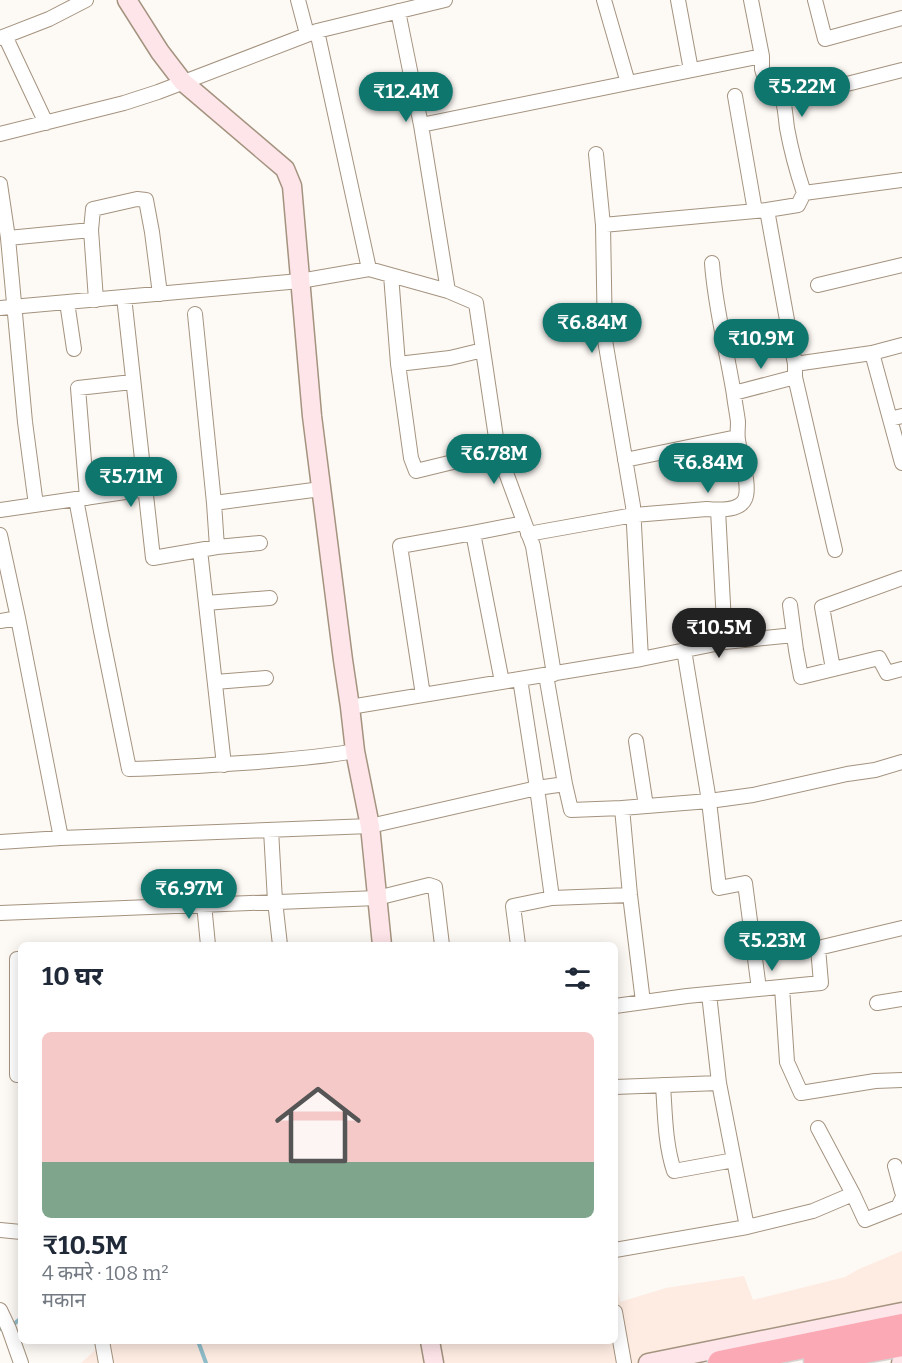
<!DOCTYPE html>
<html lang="hi">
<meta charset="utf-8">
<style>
:root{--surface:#fff;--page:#f2f2f3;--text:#1f2937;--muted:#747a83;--line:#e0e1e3;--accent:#0f766e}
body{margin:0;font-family:Bitter,"Noto Sans Devanagari",serif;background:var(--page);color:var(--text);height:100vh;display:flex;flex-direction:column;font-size:22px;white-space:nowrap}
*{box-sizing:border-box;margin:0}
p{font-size:20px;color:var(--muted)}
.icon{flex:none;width:33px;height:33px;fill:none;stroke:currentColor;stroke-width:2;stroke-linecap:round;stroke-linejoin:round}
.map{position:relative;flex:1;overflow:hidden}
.side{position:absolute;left:18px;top:942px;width:600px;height:402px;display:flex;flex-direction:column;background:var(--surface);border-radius:9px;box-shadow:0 3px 15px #0003}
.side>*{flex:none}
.price{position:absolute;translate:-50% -51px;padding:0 14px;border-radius:21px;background:var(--accent);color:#fff;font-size:20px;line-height:39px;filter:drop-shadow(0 2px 3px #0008)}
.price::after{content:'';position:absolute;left:50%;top:36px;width:18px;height:14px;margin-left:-9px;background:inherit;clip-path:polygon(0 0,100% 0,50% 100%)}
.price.selected{background:#222;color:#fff}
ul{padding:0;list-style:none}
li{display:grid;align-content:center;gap:12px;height:318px;padding:0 24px}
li+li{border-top:2px solid var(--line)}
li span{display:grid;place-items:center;height:186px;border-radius:9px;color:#555}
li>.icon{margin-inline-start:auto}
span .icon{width:108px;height:108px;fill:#fffc;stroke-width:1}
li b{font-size:26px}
h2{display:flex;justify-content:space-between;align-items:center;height:72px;padding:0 24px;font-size:26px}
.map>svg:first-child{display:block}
</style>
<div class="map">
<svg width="902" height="1363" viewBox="0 0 902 1363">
<rect width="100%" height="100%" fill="#fdf9f5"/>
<path fill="#feece2" d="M902 1251V1309L637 1363H81L105 1341H615V1275L620 1302 666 1288 744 1276 753 1300 845 1277 859 1269Z"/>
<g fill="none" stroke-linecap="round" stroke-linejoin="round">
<path stroke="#90bdca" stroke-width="4" d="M0 1329 14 1324 21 1318
M198 1341 206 1363"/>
<defs>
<path id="street" d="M298 0 307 34
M678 0 691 70
M815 0 825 39 902 18
M398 11 421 125
M317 31 369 269
M5 36 46 123
M0 38 49 19 86 0
M762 56V69L767 86H779C785 102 785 112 787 128 791 150 797 172 804 193
M628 83 762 56 751 0
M735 96 755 211
M784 100 902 70
M0 134 124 103 158 92 317 31 445 0
M596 154 603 225
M0 184 8 238 91 230 96 300
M767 210 798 205 804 193 902 180
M91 230 93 209 137 199 146 200 152 232 160 294
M8 238 25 422 36 505
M391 275 398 364 411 458 416 471 498 451
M818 285 902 265
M448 291 476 303 498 451 533 546 554 674
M124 297 153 558 217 547 214 503
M67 302 74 349
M0 308 300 281 369 269 448 291 421 125 628 83 604 0
M195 314 214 503 321 489
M872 353 890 419 902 416
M398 364 450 358 483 350
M795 364V377L835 550
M734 393 795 377
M890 419 902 463
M625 460 737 437
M87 498 78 388 132 382
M78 499 145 489
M0 510 76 499 101 631 129 769C173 768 215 765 258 762 291 759 323 757 355 751
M718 510 725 642
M473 533 502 682
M528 534 634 515 707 509C718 510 740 511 745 499 751 486 740 455 738 440 737 434 738 428 738 422 737 413 735 404 734 395 727 351 715 308 712 263
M0 535 18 618 61 838
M217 547 260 543
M200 550 224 765
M206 603 270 598
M790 605 796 650 801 677 879 658 887 673 902 669
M0 621 18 618
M684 650 709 801 719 888 745 883 759 989
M641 659 725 642 794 635
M833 669 822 607 902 578
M215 682 266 678
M423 695 400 546 473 533 524 523
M350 707 641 659 633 506 605 340 603 225 767 210 795 364 872 353 902 345
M636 741 646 806
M565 784 571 810 622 808 709 801 753 795 847 774 875 770 902 762
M622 808 630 895 643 1002
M271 830 275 901 280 945
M0 842 61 838 370 826 537 788 565 784 546 675
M552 898 630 895
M204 904 208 945
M0 913 377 898 429 885 435 887 442 945
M518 945 513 906 552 898 537 788 520 679
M21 959H17V1075H21
M782 987 787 1062 801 1093 875 1081 902 1080
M877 1003 902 999
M615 1006 687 996 821 983 818 948 902 928
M663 1085C665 1113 665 1144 674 1171L734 1160
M615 1087 719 1083 709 994
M895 1166 902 1192
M853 1194 865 1220 898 1207 902 1199
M747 1227 813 1211 853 1194 818 1128
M0 1230 21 1232
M615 1250 747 1227 719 1083
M0 1310 9 1329 21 1363
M615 1312 624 1363
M102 1341 106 1363"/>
<path id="secondary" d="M127 0 160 52 183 82 285 169 292 186 312 416 343 660 350 707 355 751 370 826 382 945
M430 1341 434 1363
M648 1363 902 1312
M901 1363H902"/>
<path id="highway" d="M816 1360 902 1344
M720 1363 902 1326"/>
</defs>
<use href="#street" stroke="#a4937f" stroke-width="16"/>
<use href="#secondary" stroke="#a4937f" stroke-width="21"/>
<use href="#highway" stroke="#d6d4d2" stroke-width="27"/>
<use href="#street" stroke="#fff" stroke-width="14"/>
<use href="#secondary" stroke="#fee5e9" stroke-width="18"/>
<use href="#highway" stroke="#faa9b5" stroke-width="24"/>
</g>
</svg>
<b class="price" style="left:802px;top:118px">₹5.22M</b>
<b class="price" style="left:406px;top:123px">₹12.4M</b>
<b class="price" style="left:592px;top:354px">₹6.84M</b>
<b class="price" style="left:761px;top:370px">₹10.9M</b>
<b class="price" style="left:494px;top:485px">₹6.78M</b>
<b class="price" style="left:708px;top:494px">₹6.84M</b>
<b class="price" style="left:131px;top:508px">₹5.71M</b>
<b class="price selected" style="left:719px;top:659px">₹10.5M</b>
<b class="price" style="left:189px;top:920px">₹6.97M</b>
<b class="price" style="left:772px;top:972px">₹5.23M</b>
<section class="side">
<h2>10 घर<svg class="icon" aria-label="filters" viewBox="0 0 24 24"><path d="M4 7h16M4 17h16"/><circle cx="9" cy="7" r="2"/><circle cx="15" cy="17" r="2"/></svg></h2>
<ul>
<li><span style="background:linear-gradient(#f6c9c9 70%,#7fa58c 0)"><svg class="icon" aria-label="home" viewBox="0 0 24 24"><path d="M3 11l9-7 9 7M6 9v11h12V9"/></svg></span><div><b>₹10.5M</b><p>4 कमरे · 108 m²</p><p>मकान</p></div></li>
</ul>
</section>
</div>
